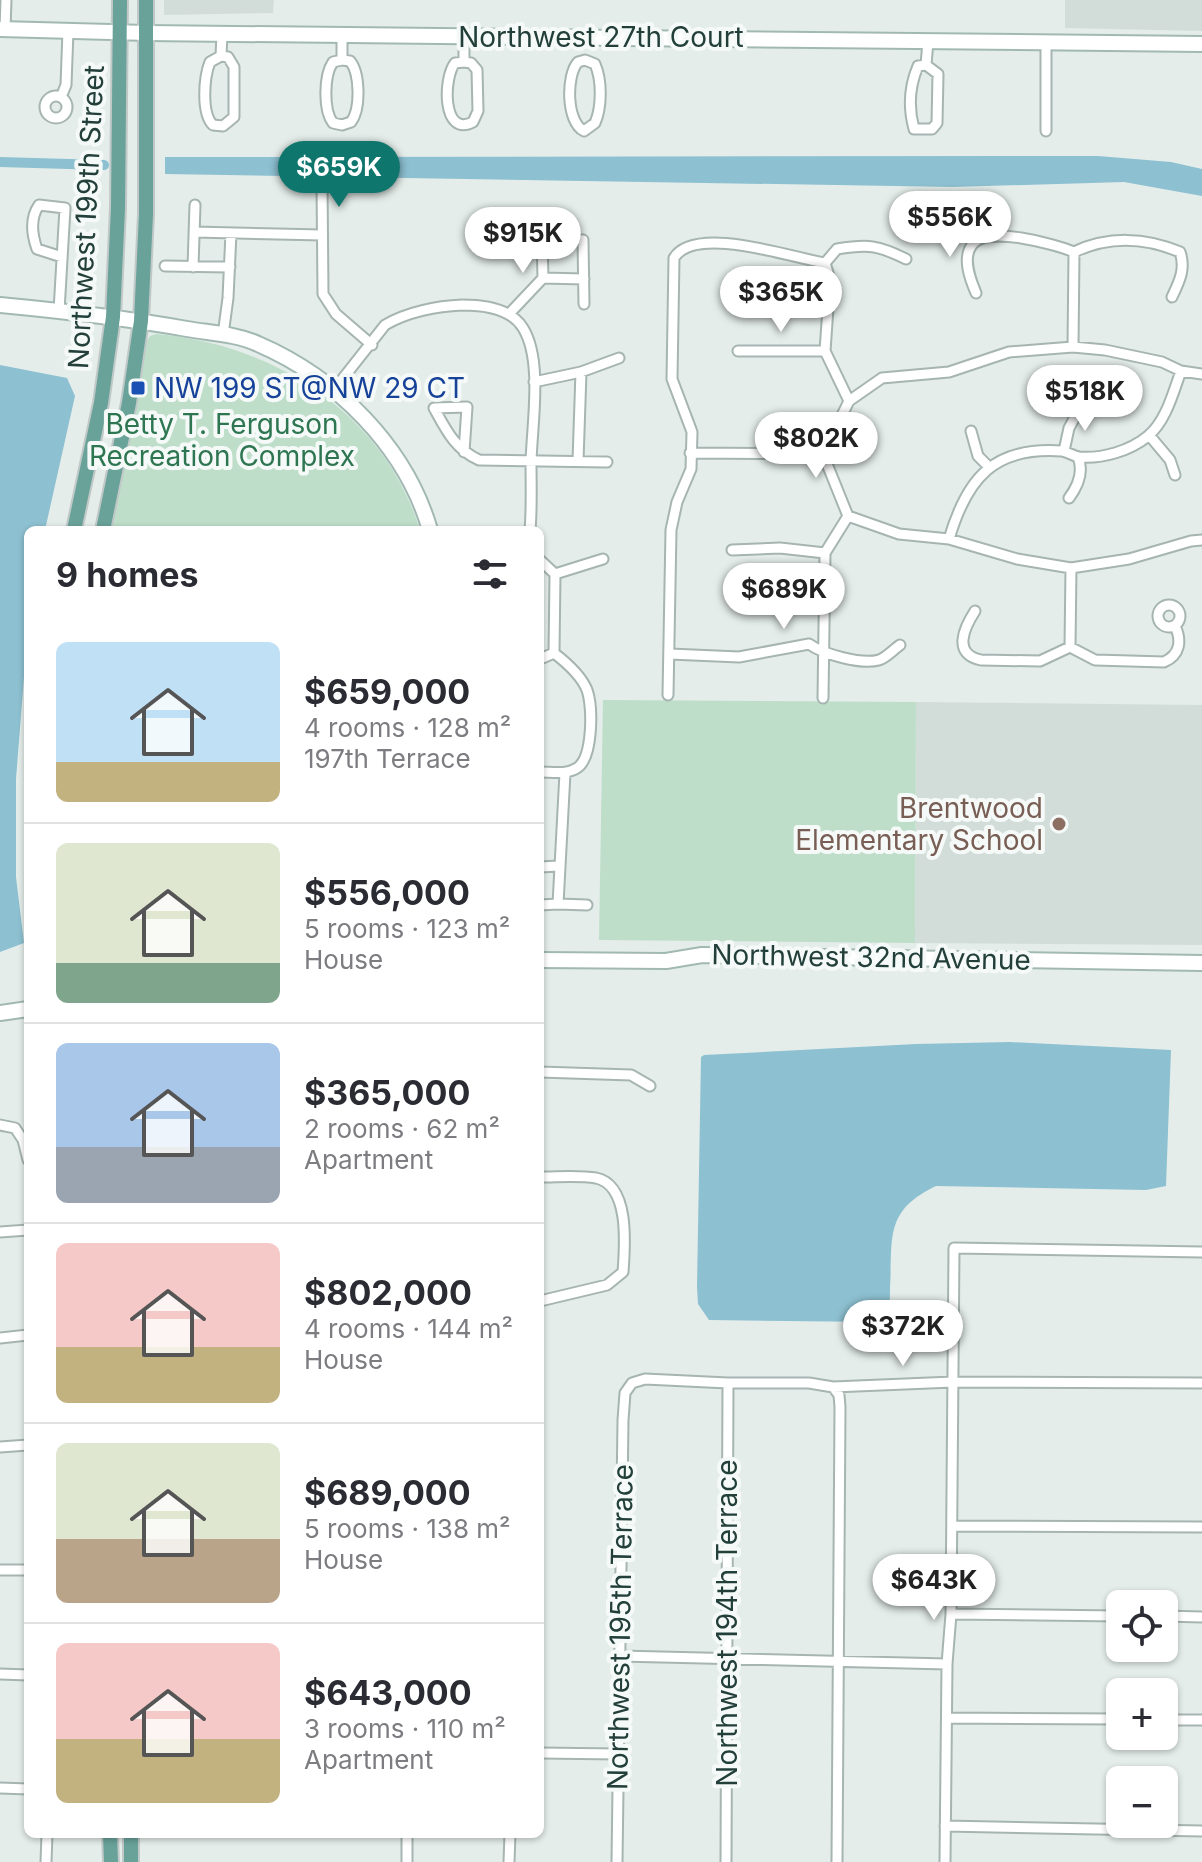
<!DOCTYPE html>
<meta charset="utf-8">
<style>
:root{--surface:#fff;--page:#f7f7f7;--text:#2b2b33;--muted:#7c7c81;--line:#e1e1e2;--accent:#0f766e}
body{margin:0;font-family:Inter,sans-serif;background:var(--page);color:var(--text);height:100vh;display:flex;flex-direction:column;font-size:30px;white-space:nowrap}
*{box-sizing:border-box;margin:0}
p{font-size:26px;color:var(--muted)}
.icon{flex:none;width:44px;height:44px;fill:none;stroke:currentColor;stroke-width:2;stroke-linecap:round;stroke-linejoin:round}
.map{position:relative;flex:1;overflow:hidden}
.drawer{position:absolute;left:24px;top:526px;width:520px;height:1312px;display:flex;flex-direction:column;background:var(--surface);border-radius:12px;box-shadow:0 2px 6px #0004}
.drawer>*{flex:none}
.fabs{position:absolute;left:1106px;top:1590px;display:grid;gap:16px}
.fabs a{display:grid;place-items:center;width:72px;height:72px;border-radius:12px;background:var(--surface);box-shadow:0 2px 6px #0004;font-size:40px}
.price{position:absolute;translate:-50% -68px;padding:0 18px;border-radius:28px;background:#fff;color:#222;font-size:26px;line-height:52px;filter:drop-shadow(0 2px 4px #0008)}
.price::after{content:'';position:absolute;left:50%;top:48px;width:24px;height:18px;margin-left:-12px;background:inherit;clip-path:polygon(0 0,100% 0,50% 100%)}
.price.active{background:var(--accent);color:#fff}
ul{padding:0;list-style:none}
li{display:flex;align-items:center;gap:24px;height:200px;padding:0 32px}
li+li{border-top:2px solid var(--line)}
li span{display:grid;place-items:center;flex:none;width:224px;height:160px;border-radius:12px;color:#555}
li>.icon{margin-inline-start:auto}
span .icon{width:96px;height:96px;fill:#fffc;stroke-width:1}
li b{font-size:34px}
h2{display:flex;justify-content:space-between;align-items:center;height:96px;padding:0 32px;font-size:34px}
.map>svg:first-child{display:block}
</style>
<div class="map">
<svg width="1202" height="1862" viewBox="0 0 1202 1862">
<rect width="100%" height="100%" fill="#e4edea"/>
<path fill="#d2ddd9" d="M164 0H274L273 13 164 15Z
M1065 0H1202V31L1065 28Z
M916 702 1202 705V945L915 943Z"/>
<path fill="#bedec9" d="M156 334C274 344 384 413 420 530H109L146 342 150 336Z
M603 700 916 702 915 943 599 940Z"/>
<path fill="#8dc0d1" d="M1098 156 1171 162 1202 169V196L1124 182 953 187 165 174V157Z
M0 365 67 378 75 396 45 530H28V626L16 779V877L24 943 0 952Z
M1010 1042 1171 1050 1166 1186 1146 1190 936 1186C884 1211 893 1237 890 1288 890 1298 890 1309 885 1319L876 1322 709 1320 698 1304 697 1287 701 1057 704 1055 916 1044Z"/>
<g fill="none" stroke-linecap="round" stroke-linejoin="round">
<path stroke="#8dc0d1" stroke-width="10" d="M0 162 104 165"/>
<defs>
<path id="street" d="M5 29 6 0
M342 35V60
M221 56 228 57 234 67V117L223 126 213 125C201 113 204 77 210 62L221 56 222 34
M342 60 350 61C360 73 361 109 351 122L342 125 333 123C323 110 324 75 333 62Z
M585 60 595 64C602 80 602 107 595 123L584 131C566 122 566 75 578 62Z
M464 62 471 63 477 70 478 111 473 122C442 138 443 78 455 63Z
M464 62V36
M926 65 918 66C909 87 908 107 914 129H932L937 123 938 74 926 65 928 41
M45 107a11 11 0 1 1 22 0a11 11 0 1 1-22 0Z
M61 97 66 85 68 31
M1046 131V43
M322 182 323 294 336 314 372 345
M194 232 322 235
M496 236 583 240 584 304
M825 263 837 249C868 244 878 245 906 259
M165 266 230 267
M193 267 195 205
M543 278 584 279
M976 293C970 279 962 258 972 245 986 225 1055 244 1074 252 1108 236 1145 237 1180 252 1186 269 1179 282 1172 297
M59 311 65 208 39 205C30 218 32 235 37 249L62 257
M509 314 543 278 542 238
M223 335 228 298 231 233
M1073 347 1074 252
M738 351H825
M534 382 581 372 619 358
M333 391 385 325C407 312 437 306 462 305 483 305 511 308 523 328 543 360 532 424 531 462 531 485 532 507 530 530
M849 401 882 378 949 372 1009 352 1073 347 1105 350 1162 362 1181 371 1202 374
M971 431 978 456 989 467
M1149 435 1170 460 1175 475
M1064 451 1069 428 1081 406
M464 452 467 407 434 408C446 430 455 449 479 460L607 462
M690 453 823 454
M578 461 581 372
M1069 498C1078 486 1084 472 1078 457
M848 516 899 534 949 539 1017 559 1071 568 1129 559 1191 541 1202 540
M949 539C967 478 994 446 1062 451 1068 452 1073 456 1079 457 1102 459 1130 451 1148 436 1166 421 1173 393 1181 371
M732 550 780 548 825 553
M540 560 555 574 554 653C567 663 581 675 587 690 593 707 593 758 577 768 566 775 552 772 540 772
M555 574 603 559
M1158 616a11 11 0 1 1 22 0a11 11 0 1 1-22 0Z
M975 611C964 628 952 654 981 660L1040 661 1070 647 1095 660 1164 662C1180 655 1182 641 1175 626
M1070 647 1071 568
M670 654 739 657 809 644C823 654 861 665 879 660 886 658 894 649 900 645
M540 659 554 653
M668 695 671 530 677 502 691 469 692 432 672 379 674 258C695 224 793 258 825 263
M823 698 825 553 848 516 823 454 849 401 825 351 830 279 825 263
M540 867 558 866
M558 904 587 905
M540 905 558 904 565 773
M540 1072 631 1075 650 1086
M0 1125 15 1128 23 1140 28 1160
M540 1177C558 1177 579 1175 596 1178 630 1185 625 1245 623 1272L607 1285 540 1301
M0 1232 28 1230
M0 1338 28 1335
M833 1387 839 1395 840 1407 837 1862
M0 1447 28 1445
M952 1526 1202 1527
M0 1570H28
M951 1614 1120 1616
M1164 1616 1202 1617
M620 1656 947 1664
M0 1674 28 1675
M947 1718 1120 1719
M1164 1720H1202
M540 1753 618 1754
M0 1788 28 1789
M945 1826 1202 1831
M46 1862 47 1834
M407 1862V1834
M509 1862 510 1834
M617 1862 623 1420 625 1393 632 1383 645 1379 728 1383H809L833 1387 953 1382 1202 1383
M726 1862 728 1383
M945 1862 947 1664 951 1614 954 1248 1202 1252"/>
<path id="secondary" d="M0 29 147 33 1202 44
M0 305C63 311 125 318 187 329 210 333 237 334 258 344 337 378 406 447 430 530
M540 960 666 961 702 955 1202 963
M0 1013 28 1009"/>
<path id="primary" d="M74 530 101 403 113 317 118 208 120 0
M103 530 129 403 141 321 146 214V0
M110 1834 111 1862
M131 1862V1834"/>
</defs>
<use href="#street" stroke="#a6b5b2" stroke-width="13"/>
<use href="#secondary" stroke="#a2b9b3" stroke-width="18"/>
<use href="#primary" stroke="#c1c9c8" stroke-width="18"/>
<use href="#street" stroke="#fff" stroke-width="9"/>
<use href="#secondary" stroke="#fff" stroke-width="14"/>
<use href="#primary" stroke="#69a299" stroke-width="14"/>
</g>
<rect fill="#1a4fb4" stroke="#f5faf8" stroke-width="3" x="130" y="380" width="16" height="16" rx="4"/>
<circle fill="#8d6e63" stroke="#f5faf8" stroke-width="3" cx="1059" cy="824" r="8"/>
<g text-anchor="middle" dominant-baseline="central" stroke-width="8" stroke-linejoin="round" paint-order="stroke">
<g font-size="28" fill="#233f3a" stroke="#f5faf8">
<text x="601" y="37">Northwest 27th Court</text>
<text transform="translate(86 217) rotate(-87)">Northwest 199th Street</text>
<text transform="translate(871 957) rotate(1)">Northwest 32nd Avenue</text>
<text transform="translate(727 1623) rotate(-90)">Northwest 194th Terrace</text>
<text transform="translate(620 1627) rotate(-89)">Northwest 195th Terrace</text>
</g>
<g font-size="28" fill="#164399" stroke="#f5faf8" text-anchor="start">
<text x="154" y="388">NW 199 ST@NW 29 CT</text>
</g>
<g font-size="28" fill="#2e7651" stroke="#f5faf8">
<text x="222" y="424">Betty T. Ferguson<tspan x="222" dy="32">Recreation Complex</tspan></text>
</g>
<g font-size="28" fill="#785e54" stroke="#f5faf8" text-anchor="end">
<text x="1043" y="808">Brentwood<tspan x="1043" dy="32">Elementary School</tspan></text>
</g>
</g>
</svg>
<div class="fabs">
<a><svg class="icon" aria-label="locate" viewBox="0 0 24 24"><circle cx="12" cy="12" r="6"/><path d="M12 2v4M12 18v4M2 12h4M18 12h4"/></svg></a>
<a>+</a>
<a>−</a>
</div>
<b class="price active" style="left:339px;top:209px">$659K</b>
<b class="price" style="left:950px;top:259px">$556K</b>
<b class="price" style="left:523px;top:275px">$915K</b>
<b class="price" style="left:781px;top:334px">$365K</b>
<b class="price" style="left:1085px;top:433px">$518K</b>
<b class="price" style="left:816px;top:480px">$802K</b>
<b class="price" style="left:784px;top:631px">$689K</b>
<b class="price" style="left:903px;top:1368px">$372K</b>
<b class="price" style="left:934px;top:1622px">$643K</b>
<section class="drawer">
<h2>9 homes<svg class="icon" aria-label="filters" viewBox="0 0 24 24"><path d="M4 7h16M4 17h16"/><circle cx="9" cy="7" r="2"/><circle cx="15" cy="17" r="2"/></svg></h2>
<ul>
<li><span style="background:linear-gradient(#bfe0f5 75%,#c2b280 0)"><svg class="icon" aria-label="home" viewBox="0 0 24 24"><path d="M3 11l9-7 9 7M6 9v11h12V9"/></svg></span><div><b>$659,000</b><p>4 rooms · 128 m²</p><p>197th Terrace</p></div></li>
<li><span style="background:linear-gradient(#dfe7d0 75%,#7fa58c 0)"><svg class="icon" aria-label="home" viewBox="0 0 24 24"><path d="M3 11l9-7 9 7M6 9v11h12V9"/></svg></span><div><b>$556,000</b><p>5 rooms · 123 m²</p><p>House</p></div></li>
<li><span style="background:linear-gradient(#a9c7e8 65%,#9aa5b1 0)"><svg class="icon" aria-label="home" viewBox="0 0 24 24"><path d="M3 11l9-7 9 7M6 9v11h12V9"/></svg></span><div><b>$365,000</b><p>2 rooms · 62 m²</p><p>Apartment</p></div></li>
<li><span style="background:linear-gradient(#f6c9c9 65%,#c2b280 0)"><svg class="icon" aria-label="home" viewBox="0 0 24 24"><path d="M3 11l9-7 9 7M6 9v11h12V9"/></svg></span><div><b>$802,000</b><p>4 rooms · 144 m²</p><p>House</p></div></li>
<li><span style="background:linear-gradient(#dfe7d0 60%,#b9a48a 0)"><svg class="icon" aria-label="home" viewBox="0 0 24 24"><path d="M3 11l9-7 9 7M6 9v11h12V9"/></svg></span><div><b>$689,000</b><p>5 rooms · 138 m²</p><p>House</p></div></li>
<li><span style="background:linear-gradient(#f6c9c9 60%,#c2b280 0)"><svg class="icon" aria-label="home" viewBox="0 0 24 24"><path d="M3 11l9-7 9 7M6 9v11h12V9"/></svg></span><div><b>$643,000</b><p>3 rooms · 110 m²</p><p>Apartment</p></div></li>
</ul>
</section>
</div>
